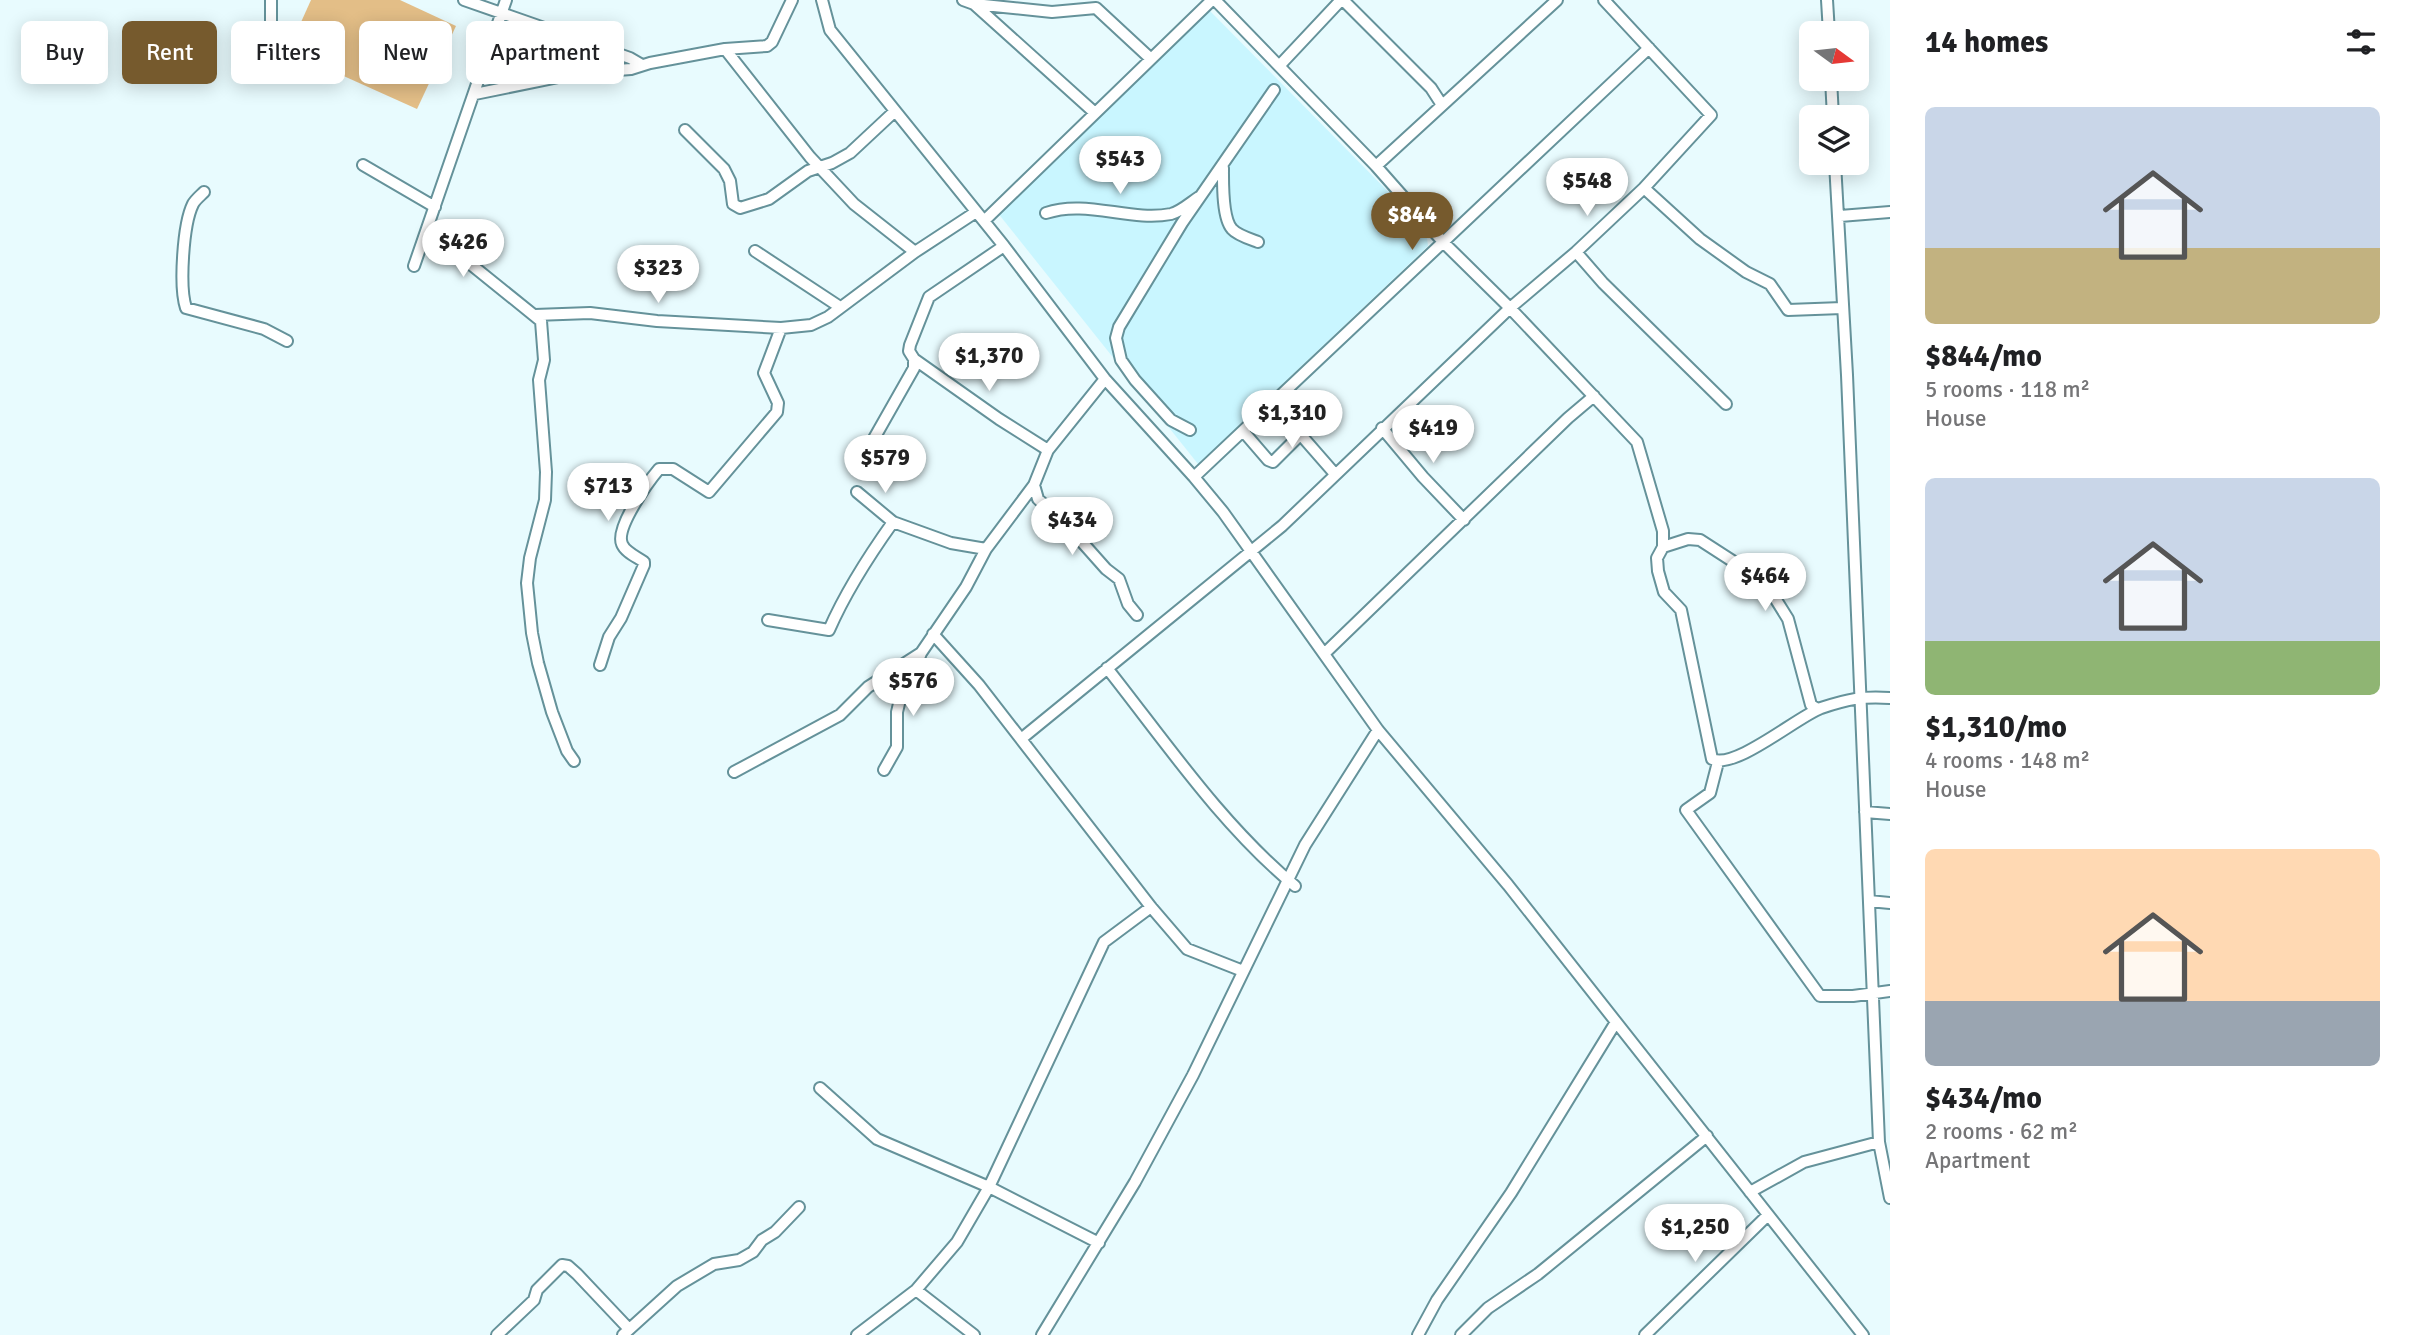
<!DOCTYPE html>
<meta charset="utf-8">
<style>
:root{--surface:#fff;--page:#f6f6f6;--text:#202124;--muted:#757577;--accent:#765a2d}
body{margin:0;font-family:Signika,sans-serif;background:var(--page);color:var(--text);height:100vh;display:flex;flex-direction:column;font-size:26px;white-space:nowrap}
*{box-sizing:border-box;margin:0}
p{font-size:23px;color:var(--muted)}
.icon{flex:none;width:38px;height:38px;fill:none;stroke:currentColor;stroke-width:2;stroke-linecap:round;stroke-linejoin:round}
.map{position:relative;flex:1;overflow:hidden}
.side{display:flex;flex-direction:column;background:var(--surface);width:525px}
.side>*{flex:none}
.top-card{position:absolute;left:21px;top:21px;width:665px;height:63px;display:flex;gap:14px}
.needle{width:46px;rotate:105deg}
.buttons{position:absolute;left:1799px;top:21px;display:grid;gap:14px}
.buttons a{display:grid;place-items:center;width:70px;height:70px;border-radius:10px;background:var(--surface);box-shadow:0 4px 18px #0003;font-size:35px}
.price{position:absolute;translate:-50% -60px;padding:0 16px;border-radius:24px;background:#fff;color:#222;font-size:23px;line-height:46px;filter:drop-shadow(0 2px 4px #0008)}
.price::after{content:'';position:absolute;left:50%;top:42px;width:21px;height:16px;margin-left:-10px;background:inherit;clip-path:polygon(0 0,100% 0,50% 100%)}
.price.current{background:var(--accent);color:#fff}
ul{padding:0;list-style:none}
li{display:grid;align-content:center;gap:14px;height:371px;padding:0 35px}
li span{display:grid;place-items:center;height:217px;border-radius:10px;color:#555}
li>.icon{margin-inline-start:auto}
span .icon{width:126px;height:126px;fill:#fffc;stroke-width:1}
li b{font-size:30px}
h2{display:flex;justify-content:space-between;align-items:center;height:84px;padding:0 35px;font-size:30px}
.tag{padding:0 24px;border-radius:10px;background:var(--surface);box-shadow:0 4px 18px #0003;font-size:24px;line-height:63px}
.tag.current{background:var(--accent);color:#fff}
main{display:flex;flex:1;min-height:0}
.map>svg:first-child{display:block}
</style>
<main>
<div class="map">
<svg width="1890" height="1335" viewBox="0 0 1890 1335">
<rect width="100%" height="100%" fill="#e8fbfe"/>
<path fill="#c9f6ff" d="M1210 11 1426 230 1428 246 1198 464 997 212Z"/>
<path fill="#e3be87" d="M311 0H400L456 26 417 109 288 51Z"/>
<g fill="none" stroke-linecap="round" stroke-linejoin="round">
<defs>
<path id="minor" d="M271 0V22
M464 0 630 58 642 65
M822 0 830 30 1004 246 1105 379 1194 477 1223 512 1378 730 1508 885 1863 1335
M963 0 974 4 1095 113
M1215 0 1376 166 1444 243 1510 308 1637 442 1663 531V547L1657 558 1658 571 1664 592 1681 610 1712 759C1735 770 1797 717 1821 708 1848 699 1863 696 1890 698
M1343 0 1431 88 1442 105
M1827 0 1829 33
M974 4 1052 12 1096 8 1151 59
M725 49 810 157 854 204 915 252
M1280 65 1341 0
M1831 79 1833 117
M475 94 578 73 631 69 650 63 725 49 767 46 772 42 792 0
M685 130 724 169 730 181 733 204 740 208 769 199 808 171 832 163 850 153 895 111
M1835 163 1847 375 1879 1142 1890 1198
M363 165 435 207
M1376 166 1557 0
M1223 168C1223 182 1222 218 1232 229 1237 235 1250 239 1258 242
M1644 188 1700 239 1746 272 1770 284 1788 310 1842 308
M204 192C200 196 195 200 193 204 183 224 179 287 186 308L264 329 287 341
M1046 213C1086 199 1130 222 1171 214 1180 212 1190 203 1199 197
M1840 216 1890 212
M984 221 1212 0
M427 229 541 321 544 360 539 380 546 472 545 500 530 558 527 583 532 633 538 663 552 712 567 751 574 761
M755 251 840 307
M1576 252 1603 283 1726 404
M414 266 506 0
M535 315 590 313 657 321 781 328 811 325 828 317 915 252 976 212
M914 359 999 419 1048 450
M1273 403 1335 474
M1382 428 1423 477 1464 520
M1190 430 1171 420 1135 380 1121 360 1116 338 1119 327 1182 223 1274 90
M1243 431 1268 460 1273 462 1300 435
M872 442 914 368V359L909 351 910 345 929 297 1004 246
M1194 477 1649 48
M1034 485 1038 499 1074 533 1106 569 1119 579 1128 604 1137 615
M857 492 893 522 951 543 986 549
M1663 547 1688 539 1700 540 1765 582 1788 619 1811 705 1818 709
M768 620 829 630C846 591 868 557 893 522
M933 634 979 685 1151 907 1187 949 1243 971
M1325 653 1568 418 1594 396
M600 665 609 637 621 618 644 565V562C637 557 625 552 622 544 615 528 648 482 659 469H673L709 492 777 412 778 403 764 373 781 328
M1107 668C1167 744 1221 824 1295 886
M1021 739 1282 526 1510 308 1576 252 1644 188 1711 115 1604 0
M1718 762 1710 793 1686 810 1820 996H1853L1890 991
M884 770 897 747V712L902 691 912 675 921 653
M734 772 840 715 868 687 921 653 966 587 986 549 1034 485 1048 450 1105 379
M1865 812 1890 814
M1869 901 1890 903
M820 1088 877 1139 989 1187 1099 1243
M1750 1192 1804 1162 1879 1142
M916 1290 974 1335
M497 1335 534 1300 537 1290 562 1265 568 1266 577 1274 629 1329
M623 1335 677 1286 714 1264 739 1260 753 1252 762 1240 775 1232 799 1207
M857 1335 916 1290 957 1242 989 1187 1104 942 1151 907
M1042 1335 1135 1182 1193 1075 1305 845 1378 730
M1418 1335 1437 1300 1511 1193 1616 1022
M1461 1335 1488 1308 1538 1274 1707 1136
M1645 1335 1768 1215"/>
</defs>
<use href="#minor" stroke="#65929a" stroke-width="14"/>
<use href="#minor" stroke="#fff" stroke-width="10"/>
</g>
</svg>
<div class="buttons">
<a><svg class="needle" viewBox="-14 -14 28 28"><path d="M0-13l5 13h-10z" fill="#e53935"/><path d="M0 13l5-13h-10z" fill="#757577"/></svg></a>
<a><svg class="icon" aria-label="layers" viewBox="0 0 24 24"><path d="M12 4l9 5-9 5-9-5zM3 14l9 5 9-5"/></svg></a>
</div>
<b class="price" style="left:1120px;top:196px">$543</b>
<b class="price" style="left:1587px;top:218px">$548</b>
<b class="price current" style="left:1412px;top:252px">$844</b>
<b class="price" style="left:463px;top:279px">$426</b>
<b class="price" style="left:658px;top:305px">$323</b>
<b class="price" style="left:989px;top:393px">$1,370</b>
<b class="price" style="left:1292px;top:450px">$1,310</b>
<b class="price" style="left:1433px;top:465px">$419</b>
<b class="price" style="left:885px;top:495px">$579</b>
<b class="price" style="left:608px;top:523px">$713</b>
<b class="price" style="left:1072px;top:557px">$434</b>
<b class="price" style="left:1765px;top:613px">$464</b>
<b class="price" style="left:913px;top:718px">$576</b>
<b class="price" style="left:1695px;top:1264px">$1,250</b>
<div class="top-card">
<a class="tag">Buy</a>
<a class="tag current">Rent</a>
<a class="tag">Filters</a>
<a class="tag">New</a>
<a class="tag">Apartment</a>
</div>
</div>
<section class="side">
<h2>14 homes<svg class="icon" aria-label="filters" viewBox="0 0 24 24"><path d="M4 7h16M4 17h16"/><circle cx="9" cy="7" r="2"/><circle cx="15" cy="17" r="2"/></svg></h2>
<ul>
<li><span style="background:linear-gradient(#c9d6e8 65%,#c2b280 0)"><svg class="icon" aria-label="home" viewBox="0 0 24 24"><path d="M3 11l9-7 9 7M6 9v11h12V9"/></svg></span><div><b>$844/mo</b><p>5 rooms · 118 m²</p><p>House</p></div></li>
<li><span style="background:linear-gradient(#c9d6e8 75%,#8fb573 0)"><svg class="icon" aria-label="home" viewBox="0 0 24 24"><path d="M3 11l9-7 9 7M6 9v11h12V9"/></svg></span><div><b>$1,310/mo</b><p>4 rooms · 148 m²</p><p>House</p></div></li>
<li><span style="background:linear-gradient(#ffd9b3 70%,#9aa5b1 0)"><svg class="icon" aria-label="home" viewBox="0 0 24 24"><path d="M3 11l9-7 9 7M6 9v11h12V9"/></svg></span><div><b>$434/mo</b><p>2 rooms · 62 m²</p><p>Apartment</p></div></li>
</ul>
</section>
</main>
